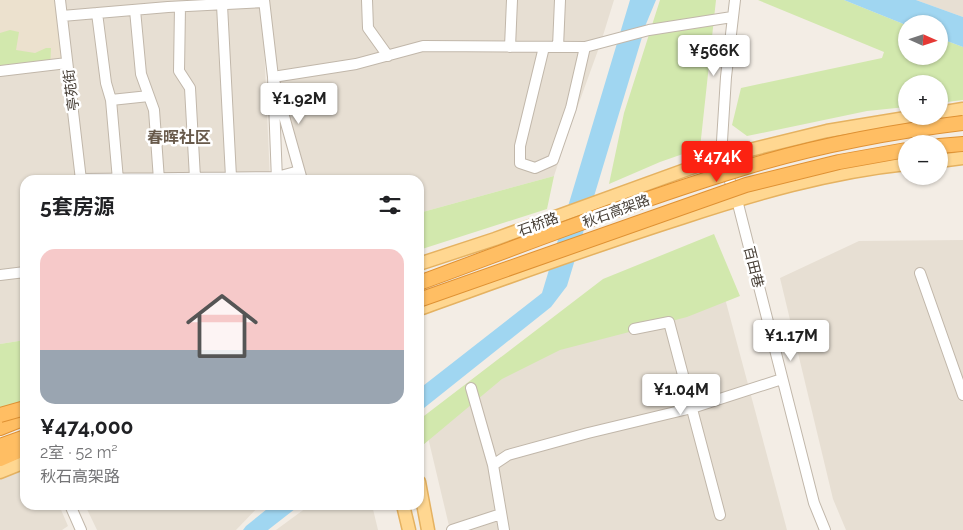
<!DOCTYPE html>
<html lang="zh">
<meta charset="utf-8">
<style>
:root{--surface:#fff;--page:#f2f2f2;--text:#202124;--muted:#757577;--line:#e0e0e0;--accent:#fc2212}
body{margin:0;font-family:Raleway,"Noto Sans SC",sans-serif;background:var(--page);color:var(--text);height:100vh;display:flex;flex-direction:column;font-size:19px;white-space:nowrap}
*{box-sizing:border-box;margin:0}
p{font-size:16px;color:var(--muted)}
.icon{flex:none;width:28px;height:28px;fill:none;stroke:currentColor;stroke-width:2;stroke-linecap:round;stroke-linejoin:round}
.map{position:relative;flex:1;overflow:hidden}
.drawer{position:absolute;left:20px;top:175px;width:404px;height:335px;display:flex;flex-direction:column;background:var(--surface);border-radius:15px;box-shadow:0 1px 4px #0004}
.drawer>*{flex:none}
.needle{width:32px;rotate:93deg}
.fabs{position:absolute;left:898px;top:15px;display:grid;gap:10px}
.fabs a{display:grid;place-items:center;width:50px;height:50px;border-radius:50%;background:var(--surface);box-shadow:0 1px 4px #0004;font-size:25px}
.price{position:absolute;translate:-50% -42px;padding:0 11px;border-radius:5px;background:#fff;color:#222;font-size:16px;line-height:32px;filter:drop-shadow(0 1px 2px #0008)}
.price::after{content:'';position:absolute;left:50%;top:30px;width:15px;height:11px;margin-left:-8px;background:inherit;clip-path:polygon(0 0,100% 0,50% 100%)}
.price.current{background:var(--accent);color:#fff}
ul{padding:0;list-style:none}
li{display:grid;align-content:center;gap:10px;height:265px;padding:0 20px}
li+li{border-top:1px solid var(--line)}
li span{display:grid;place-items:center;height:155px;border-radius:15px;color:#555}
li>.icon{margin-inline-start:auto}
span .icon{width:90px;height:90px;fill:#fffc;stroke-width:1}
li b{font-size:21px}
h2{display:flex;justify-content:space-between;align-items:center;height:60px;padding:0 20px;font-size:21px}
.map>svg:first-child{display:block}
</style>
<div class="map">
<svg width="963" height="530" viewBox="0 0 963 530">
<rect width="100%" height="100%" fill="#f3ede5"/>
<path fill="#e7dfd3" d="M53 0H262L270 180H25V340L0 344V71Z
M269 0H614L601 42 567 136 554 176 419 213V180H304L273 77Z
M916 0H963V17Z
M963 240V530H846L833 499 780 278 859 241Z
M723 291 787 530H450L426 429 447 399 501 357Z
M25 467V505H59L68 526 62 530H0V477Z
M85 505H260L236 530H97Z
M310 505H372L378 530H276Z"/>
<path fill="#ece1ce" d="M0 0H60L67 63 0 71Z"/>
<path fill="#d2e8ad" d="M660 0H716L700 148 660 162 609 184 624 113Z
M758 0H844L906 25V56H939V38L963 47V100L939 103V84H906V107L867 111 747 136 732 125 741 88 882 58 884 52Z
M10 30 19 32 16 50 35 53 46 48H51L50 69 0 75V33Z
M554 176 547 209 419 250V213Z
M714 234 740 296 687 317 560 350 502 379 423 445 420 419 603 279Z
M25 340V402L0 410V344Z"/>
<path fill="#a0d6f1" d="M630 0H656L646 24 567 286 551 307 419 412V389L542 293Z
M844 0H916L963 17V47L939 38V24H906V25Z
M272 505H300L268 530H243L246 526Z"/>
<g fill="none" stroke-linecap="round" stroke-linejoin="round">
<defs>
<path id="minor" d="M60 0 81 180
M264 0 273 77 277 180
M367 0 368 28 388 56
M735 0 726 77 721 157 737 200 814 503 825 530
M222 5 231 177
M180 7 179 71 190 88 195 178
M135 10 141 74 154 110 159 180
M97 13 106 83 111 100 118 180
M62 16 168 7 264 2
M510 47 512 0
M544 47 520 146V163L535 168 553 160 571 108 585 47
M558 47 560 0
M0 71 67 63
M111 100 149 96
M81 179 277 177 299 171
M302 180 273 77 356 64 423 46 585 47 649 30 732 17
M920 273 963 395
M0 275 25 272
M634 329 669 322 720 515
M471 388 493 465 504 530
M493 465 508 455 588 433 692 408 782 379
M70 505 81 530
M452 530 501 514"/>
<path id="major" d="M939 113 963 109
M939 161 963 158
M419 264 495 239 721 157 827 131 918 116
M419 309C506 278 593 246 681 218 754 194 829 172 906 164
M0 472 25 462
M419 482 428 530
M403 505 409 530"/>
<path id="highway" d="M939 146 963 144
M0 428 25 418
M0 446 25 437
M0 459 25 448"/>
</defs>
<use href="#minor" stroke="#c1b7aa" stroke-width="12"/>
<use href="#major" stroke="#e5b261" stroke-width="15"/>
<use href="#highway" stroke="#df9133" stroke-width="16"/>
<use href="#minor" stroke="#fff" stroke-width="10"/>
<use href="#major" stroke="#ffd791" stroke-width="12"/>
<use href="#highway" stroke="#ffbe63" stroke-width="14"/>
<defs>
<path id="highway-bridge" d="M419 283C525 244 632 202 740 169 812 147 888 132 963 123
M419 300 746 185 839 162 906 150
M0 415 25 408"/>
</defs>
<use href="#highway-bridge" stroke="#df9133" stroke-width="16" stroke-linecap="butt"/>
<use href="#highway-bridge" stroke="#ffbe63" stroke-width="14"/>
</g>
<g text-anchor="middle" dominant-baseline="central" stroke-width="5" stroke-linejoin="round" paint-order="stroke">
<g font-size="14" fill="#453d34" stroke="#fff">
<text transform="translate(71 90) rotate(-97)">亭苑街</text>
<text transform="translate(616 211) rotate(-20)">秋石高架路</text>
<text transform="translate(538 224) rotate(-20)">石桥路</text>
<text transform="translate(754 267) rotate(76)">百田巷</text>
</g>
<g font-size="16" font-weight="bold" fill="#685a4b" stroke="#fff">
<text x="179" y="137">春晖社区</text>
</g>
</g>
</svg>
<div class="fabs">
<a><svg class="needle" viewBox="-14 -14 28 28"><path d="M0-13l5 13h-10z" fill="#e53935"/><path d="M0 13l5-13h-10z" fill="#757577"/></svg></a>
<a>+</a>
<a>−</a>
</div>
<b class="price" style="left:714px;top:77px">¥566K</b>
<b class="price" style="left:299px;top:125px">¥1.92M</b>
<b class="price current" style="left:717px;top:183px">¥474K</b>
<b class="price" style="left:791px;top:362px">¥1.17M</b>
<b class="price" style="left:681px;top:416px">¥1.04M</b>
<section class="drawer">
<h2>5套房源<svg class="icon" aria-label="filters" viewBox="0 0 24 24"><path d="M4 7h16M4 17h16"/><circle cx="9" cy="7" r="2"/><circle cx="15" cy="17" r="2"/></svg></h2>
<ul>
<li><span style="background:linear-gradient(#f6c9c9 65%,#9aa5b1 0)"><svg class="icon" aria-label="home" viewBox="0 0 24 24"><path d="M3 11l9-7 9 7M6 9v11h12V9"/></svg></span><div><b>¥474,000</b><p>2室 · 52 m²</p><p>秋石高架路</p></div></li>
</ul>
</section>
</div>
